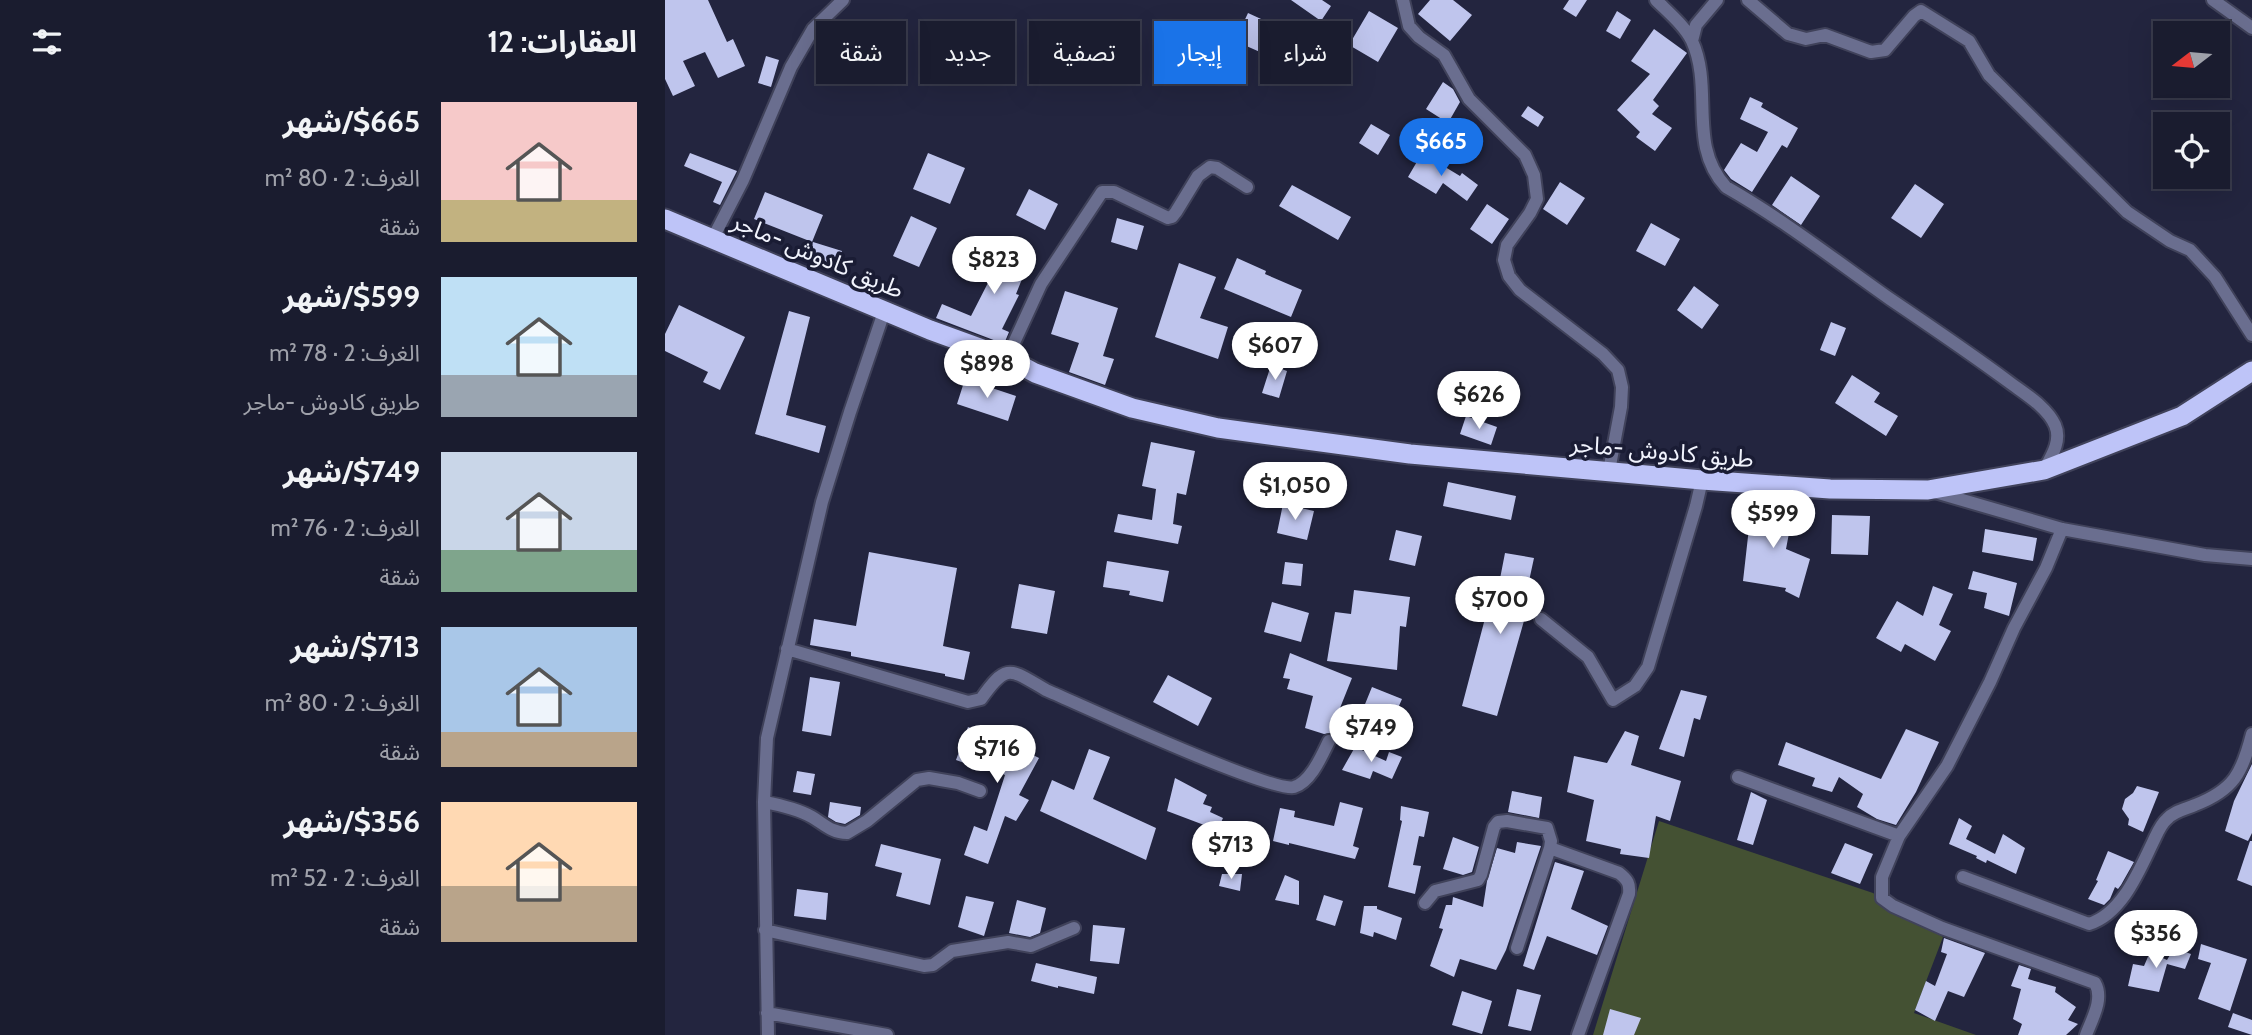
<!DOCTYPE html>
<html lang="ar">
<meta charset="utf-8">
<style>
:root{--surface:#1a1c2f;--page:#27293b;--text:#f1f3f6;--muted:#9fa1aa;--line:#383a4b;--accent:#1a73e8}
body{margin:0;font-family:Cabin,"Noto Sans Arabic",sans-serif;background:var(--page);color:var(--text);direction:rtl;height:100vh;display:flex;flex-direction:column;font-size:26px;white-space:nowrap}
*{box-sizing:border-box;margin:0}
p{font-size:23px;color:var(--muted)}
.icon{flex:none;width:38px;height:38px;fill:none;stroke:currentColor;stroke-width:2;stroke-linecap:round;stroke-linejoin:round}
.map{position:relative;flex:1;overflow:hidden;direction:ltr}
.sheet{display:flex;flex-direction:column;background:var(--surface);width:665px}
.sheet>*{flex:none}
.top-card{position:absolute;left:21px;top:21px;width:665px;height:63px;direction:rtl;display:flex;gap:14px}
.needle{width:46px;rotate:254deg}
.buttons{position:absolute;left:1488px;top:21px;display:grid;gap:14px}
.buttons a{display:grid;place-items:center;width:77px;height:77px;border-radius:0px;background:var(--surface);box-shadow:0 7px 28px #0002,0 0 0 2px var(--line);font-size:35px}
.price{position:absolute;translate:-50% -60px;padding:0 16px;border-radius:24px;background:#fff;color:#222;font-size:23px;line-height:46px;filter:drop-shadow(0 2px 4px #0008)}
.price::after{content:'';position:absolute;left:50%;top:42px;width:21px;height:16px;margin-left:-10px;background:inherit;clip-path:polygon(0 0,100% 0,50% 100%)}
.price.active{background:var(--accent);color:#fff}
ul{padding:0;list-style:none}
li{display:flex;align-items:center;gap:21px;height:175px;padding:0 28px}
li span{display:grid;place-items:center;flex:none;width:196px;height:140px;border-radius:0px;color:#555}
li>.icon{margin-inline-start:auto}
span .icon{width:84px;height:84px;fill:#fffc;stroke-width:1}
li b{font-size:30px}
h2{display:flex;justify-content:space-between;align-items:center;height:84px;padding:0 28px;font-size:30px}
.chip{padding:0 24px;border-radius:0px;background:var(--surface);box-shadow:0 7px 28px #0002,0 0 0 2px var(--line);font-size:24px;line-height:63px}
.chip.active{background:var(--accent);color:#fff}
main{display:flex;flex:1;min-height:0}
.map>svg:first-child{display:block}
</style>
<main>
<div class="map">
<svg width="1587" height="1035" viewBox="0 0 1587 1035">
<rect width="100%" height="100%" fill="#23253f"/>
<path fill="#445133" d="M994 821 1208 893 1278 937 1249 1013 1311 1035H928Z"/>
<path fill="#bfc5ed" d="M0 0H43L62 42 68 39 80 66 53 78 40 52 18 61 30 86 8 96 0 79Z
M626 0H657L666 6 656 21Z
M765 0H788L807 15 785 41 753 14Z
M904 0H922L911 17 898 9Z
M704 11 733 28 713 62 684 45Z
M952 11 966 20 955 39 941 31Z
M583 13 607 24 595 52 570 41Z
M989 29 1022 53 988 100 994 106 987 114 1007 128 990 151 971 137 975 132 952 110 985 74 966 61Z
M101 56 114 60 106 87 93 83Z
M778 82 788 89 795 102 783 123 761 109Z
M1085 97 1098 103 1096 107 1133 128 1122 148 1117 145 1087 192 1066 179 1059 170 1076 143 1092 152 1103 132 1075 119Z
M863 106 879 117 873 127 856 116Z
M706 124 725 135 713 155 694 143Z
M25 153 72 171 55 205 48 202 57 182 19 166Z
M263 153 300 168 285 204 248 189Z
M757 153 795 176 797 173 813 185 802 201 778 183 771 194 743 177Z
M1126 176 1155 196 1136 225 1107 205Z
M895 182 920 198 902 225 878 209Z
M1250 184 1279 204 1256 238 1226 218Z
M627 185 686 217 673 240 614 206Z
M364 189 393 204 380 230 351 215Z
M100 192 158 215 147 242 89 219Z
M822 204 844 219 827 244 805 229Z
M246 216 272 228 254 267 228 256Z
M452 218 479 226 472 250 446 242Z
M986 223 1015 239 1000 266 971 251Z
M336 241 367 254 351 294 354 295 337 329 344 332 339 344 271 318 277 304 306 316 328 273 324 271Z
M148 242 177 251 172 268 141 258Z
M572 258 601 271 600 274 637 290 626 317 559 289Z
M514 263 551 277 535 318 563 327 553 359 490 337Z
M1029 286 1054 305 1037 329 1012 310Z
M400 291 453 308 438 356 449 359 440 385 404 372 414 343 386 334Z
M14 305 80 337 55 390 38 382 43 372 0 351V334Z
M124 311 145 317 121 415 161 426 154 453 90 434Z
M1166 322 1181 328 1170 356 1155 350Z
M606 365 622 371 614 398 597 393Z
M1187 375 1215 393 1209 402 1233 416 1221 436 1170 403Z
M300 379 351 396 343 421 292 404Z
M801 416 832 427 826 445 795 434Z
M486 442 530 451 521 495 512 493 508 524 517 526 513 544 449 532 453 514 487 520 491 489 477 486Z
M783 482 851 496 846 520 778 506Z
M1087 501 1129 507 1121 549 1145 559 1134 598 1120 591 1121 588 1078 581Z
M618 504 649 511 642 540 612 533Z
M1167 515 1205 516 1203 555 1166 554Z
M1320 529 1372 538 1368 561 1317 552Z
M731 530 757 536 750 566 724 560Z
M204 552 292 568 278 646 305 652 299 680 280 676V674L186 656V652L145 645 149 619 191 626Z
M840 553 869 558 861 595 866 596 832 716 797 706 828 588 833 589Z
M442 561 504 571 498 602 464 595 465 591 438 587Z
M620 562 638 564 636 586 617 584Z
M1308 571 1352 583 1344 616 1319 608 1322 593 1303 589Z
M354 584 390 591 382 634 346 628Z
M1268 586 1288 594 1274 625 1286 631 1270 661 1240 644 1236 652 1211 638 1232 601 1258 616Z
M689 590 745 597 741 627 735 626 732 670 662 661 670 612 686 614Z
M607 602 644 613 636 642 599 632Z
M625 653 687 678 665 733 659 734 640 728 648 696 622 689 625 679 618 678Z
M503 675 547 698 533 726 488 702Z
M145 677 175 682 166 736 137 731Z
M707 687 737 699 726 724 696 714Z
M1016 690 1042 696 1035 720 1029 718 1019 757 994 749Z
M303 727 340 741 374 758 354 795 364 800 351 821 340 816 323 864 299 855 309 826 322 831 340 775 320 766 319 770 291 760Z
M1241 729 1274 742 1251 792 1231 825 1212 819 1192 807 1198 794 1174 777 1167 792 1147 786 1150 778 1113 765 1121 742 1216 779Z
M960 731 974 736 966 765 1016 781 1005 821 991 816 984 858 955 854 956 849 921 841 929 800 902 792 909 756 942 763Z
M690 747 721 761 724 752 737 757 727 779 708 771 705 779 677 770Z
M424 749 445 757 428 799 491 828 481 860 375 811 387 780 409 790Z
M1587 764V833L1583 841 1560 831 1569 801Z
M132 771 150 774 146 795 128 792Z
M510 778 542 795 538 804 547 807 545 812 558 818 554 827 569 831 566 842 545 837 547 828 502 811Z
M1472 786 1494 792 1478 832 1463 825 1464 819 1457 809 1460 799 1468 793Z
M847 791 877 797 874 818 843 812Z
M1086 792 1102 800 1088 845 1072 840Z
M165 802 196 807 195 815 180 824 171 822 163 817Z
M675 802 698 808 688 846 694 848 690 859 624 843V845L608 841 615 808 630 811 629 817 669 826Z
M736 806 764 812 759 837 754 836 748 865 756 866 750 894 723 887 737 821 735 820Z
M1294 818 1307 826 1301 839 1330 854 1338 834 1360 848 1351 874 1322 860 1321 863 1311 858 1312 856 1284 844Z
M788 837 814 847 807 872 798 875 778 869Z
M1585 841H1587V886L1572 880Z
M852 842 876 846 841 950 831 970 795 959 789 977 765 966 778 929 774 928 781 905H787L788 897 818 907 822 881 832 848 850 853Z
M1180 843 1208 854 1195 884 1166 873Z
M216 844 276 859 265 905 231 896 237 873 210 866Z
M1443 851 1469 862 1456 885 1453 889 1450 887 1445 899 1439 905 1423 899 1433 881 1431 880Z
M890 862 919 871 906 909 943 926 932 955 882 936 869 970 858 966Z
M557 874H577L575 891 554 886Z
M620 875 634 881V905L610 900Z
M132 889 163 893 161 920 129 916Z
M659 895 678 901 670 926 651 920Z
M301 896 329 902 319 936 293 927Z
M352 900 381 908 375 933 365 937 344 933Z
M699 906H712V909L737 918 731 940 709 932 708 937 695 933Z
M428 925 460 928 454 964 425 961Z
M1279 938 1320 953 1299 997 1283 991 1270 1021 1250 1010 1261 981 1270 986 1282 954 1276 952Z
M1536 944 1582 959 1565 1011 1533 999 1546 963 1533 959Z
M1509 948 1526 954 1520 969 1502 964 1494 992 1463 986 1468 964 1479 966 1485 952 1502 960Z
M371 963 432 977 429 994 393 986V988L366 981Z
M1354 965 1366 969 1363 979 1391 987 1390 992 1411 1007 1403 1020 1413 1024 1401 1035H1353L1357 1024 1348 1019 1356 989 1346 986Z
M852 989 876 995 866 1031 843 1026Z
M797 991 827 1001 817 1034 787 1025Z
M945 1009 976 1018 969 1035H938Z
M1568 1013 1587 1020V1035L1563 1027Z"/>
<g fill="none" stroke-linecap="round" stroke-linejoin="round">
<defs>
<path id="minor" d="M738 0 744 26 754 37 779 55 804 99 860 155 869 175 872 199 865 213 842 245 839 260 844 276 855 290 938 354 953 370 957 387 956 407 944 471
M991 0C1003 12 1020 26 1027 41 1049 89 1022 145 1061 187 1119 220 1171 261 1225 299 1265 326 1305 353 1344 382 1360 394 1382 407 1390 425 1397 441 1386 457 1379 470
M1083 0 1123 34 1141 39 1160 35 1206 52 1220 50 1249 16 1256 11 1304 41 1324 75 1462 212 1505 241 1525 250 1550 277 1587 335
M1548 0 1587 28
M1027 41 1031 25 1052 0
M48 238 78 180 126 67 148 29 178 0
M342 358 376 284 437 192H449L503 218 507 217 511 212 533 176 545 167 552 168 582 187
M1270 492 1397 529 1540 555 1587 559
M876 619 923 657 948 700 970 686 983 667 1031 506 1037 480
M122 649 303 702 316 699C342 662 345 669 381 690 416 705 606 793 629 787 646 782 657 755 664 741
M1073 777 1234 836 1282 766 1325 682 1349 628 1381 568 1397 529
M99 802C115 805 133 809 147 817 159 824 167 833 182 833L202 821 252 780 264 778 293 783 315 791
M1234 836 1217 877V898L1228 906 1277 928 1430 983C1439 999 1427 1019 1421 1035
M1298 877 1424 924C1457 914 1474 871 1488 842 1492 834 1495 825 1502 819 1509 811 1521 809 1530 805 1569 790 1577 773 1587 734
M760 903 770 891 813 880 816 875 829 827 833 822 842 821 882 828 886 841 885 848
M100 930 259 966 268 965 287 951 343 942 366 946 409 928
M852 948 885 848 954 873C963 880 965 884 964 894L913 1035
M102 1013 222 1035
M103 1035 99 802 102 738 157 502 185 412 220 309"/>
<path id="trunk" d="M0 219 265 330 342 358 370 373 467 408 553 428 745 454 1037 480 1165 489 1263 490 1379 470 1517 416 1587 371"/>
</defs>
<use href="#minor" stroke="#40425a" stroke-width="16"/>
<use href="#trunk" stroke="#40425a" stroke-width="23"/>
<use href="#minor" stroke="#6a6e8f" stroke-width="12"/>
<use href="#trunk" stroke="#bec4f8" stroke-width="19"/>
</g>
<g text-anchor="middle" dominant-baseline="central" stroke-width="7" stroke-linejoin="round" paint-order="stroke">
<g font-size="24" fill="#f1f3fd" stroke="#1a1c34">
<text transform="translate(153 255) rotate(23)">طريق كادوش -ماجر</text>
<text transform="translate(997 451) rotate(5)">طريق كادوش -ماجر</text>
</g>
</g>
</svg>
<div class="buttons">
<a><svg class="needle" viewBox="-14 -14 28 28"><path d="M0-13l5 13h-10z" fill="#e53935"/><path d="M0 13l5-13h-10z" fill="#9fa1aa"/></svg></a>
<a><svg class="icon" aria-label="locate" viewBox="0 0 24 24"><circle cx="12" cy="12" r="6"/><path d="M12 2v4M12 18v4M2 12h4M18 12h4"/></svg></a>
</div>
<b class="price active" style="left:776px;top:178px">$665</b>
<b class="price" style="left:329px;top:296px">$823</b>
<b class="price" style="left:610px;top:382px">$607</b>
<b class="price" style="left:322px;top:400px">$898</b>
<b class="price" style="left:814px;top:431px">$626</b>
<b class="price" style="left:630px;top:522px">$1,050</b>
<b class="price" style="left:1108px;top:550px">$599</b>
<b class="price" style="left:835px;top:636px">$700</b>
<b class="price" style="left:706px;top:764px">$749</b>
<b class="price" style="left:332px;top:785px">$716</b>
<b class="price" style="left:566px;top:881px">$713</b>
<b class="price" style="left:1491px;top:970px">$356</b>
<div class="top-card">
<a class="chip">شراء</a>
<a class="chip active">إيجار</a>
<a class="chip">تصفية</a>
<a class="chip">جديد</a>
<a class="chip">شقة</a>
</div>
</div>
<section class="sheet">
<h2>العقارات: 12<svg class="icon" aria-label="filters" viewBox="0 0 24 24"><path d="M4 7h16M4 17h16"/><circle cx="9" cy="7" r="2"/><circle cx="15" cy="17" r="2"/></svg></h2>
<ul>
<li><span style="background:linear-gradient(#f6c9c9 70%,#c2b280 0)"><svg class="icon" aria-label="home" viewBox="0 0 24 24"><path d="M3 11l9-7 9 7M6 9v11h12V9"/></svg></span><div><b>$665/شهر</b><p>الغرف: 2 · 80 m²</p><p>شقة</p></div></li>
<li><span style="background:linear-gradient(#bfe0f5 70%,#9aa5b1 0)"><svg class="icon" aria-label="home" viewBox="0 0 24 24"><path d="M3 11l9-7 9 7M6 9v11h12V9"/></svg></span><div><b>$599/شهر</b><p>الغرف: 2 · 78 m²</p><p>طريق كادوش -ماجر</p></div></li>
<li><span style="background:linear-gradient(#c9d6e8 70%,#7fa58c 0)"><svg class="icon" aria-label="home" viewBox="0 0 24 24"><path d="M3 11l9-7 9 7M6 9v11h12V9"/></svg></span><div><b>$749/شهر</b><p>الغرف: 2 · 76 m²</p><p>شقة</p></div></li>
<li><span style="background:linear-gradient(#a9c7e8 75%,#b9a48a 0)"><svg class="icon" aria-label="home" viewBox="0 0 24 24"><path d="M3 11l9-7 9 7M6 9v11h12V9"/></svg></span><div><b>$713/شهر</b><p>الغرف: 2 · 80 m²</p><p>شقة</p></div></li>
<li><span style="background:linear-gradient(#ffd9b3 60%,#b9a48a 0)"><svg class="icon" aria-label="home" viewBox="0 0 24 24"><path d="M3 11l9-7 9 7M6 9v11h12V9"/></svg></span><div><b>$356/شهر</b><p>الغرف: 2 · 52 m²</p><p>شقة</p></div></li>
</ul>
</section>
</main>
